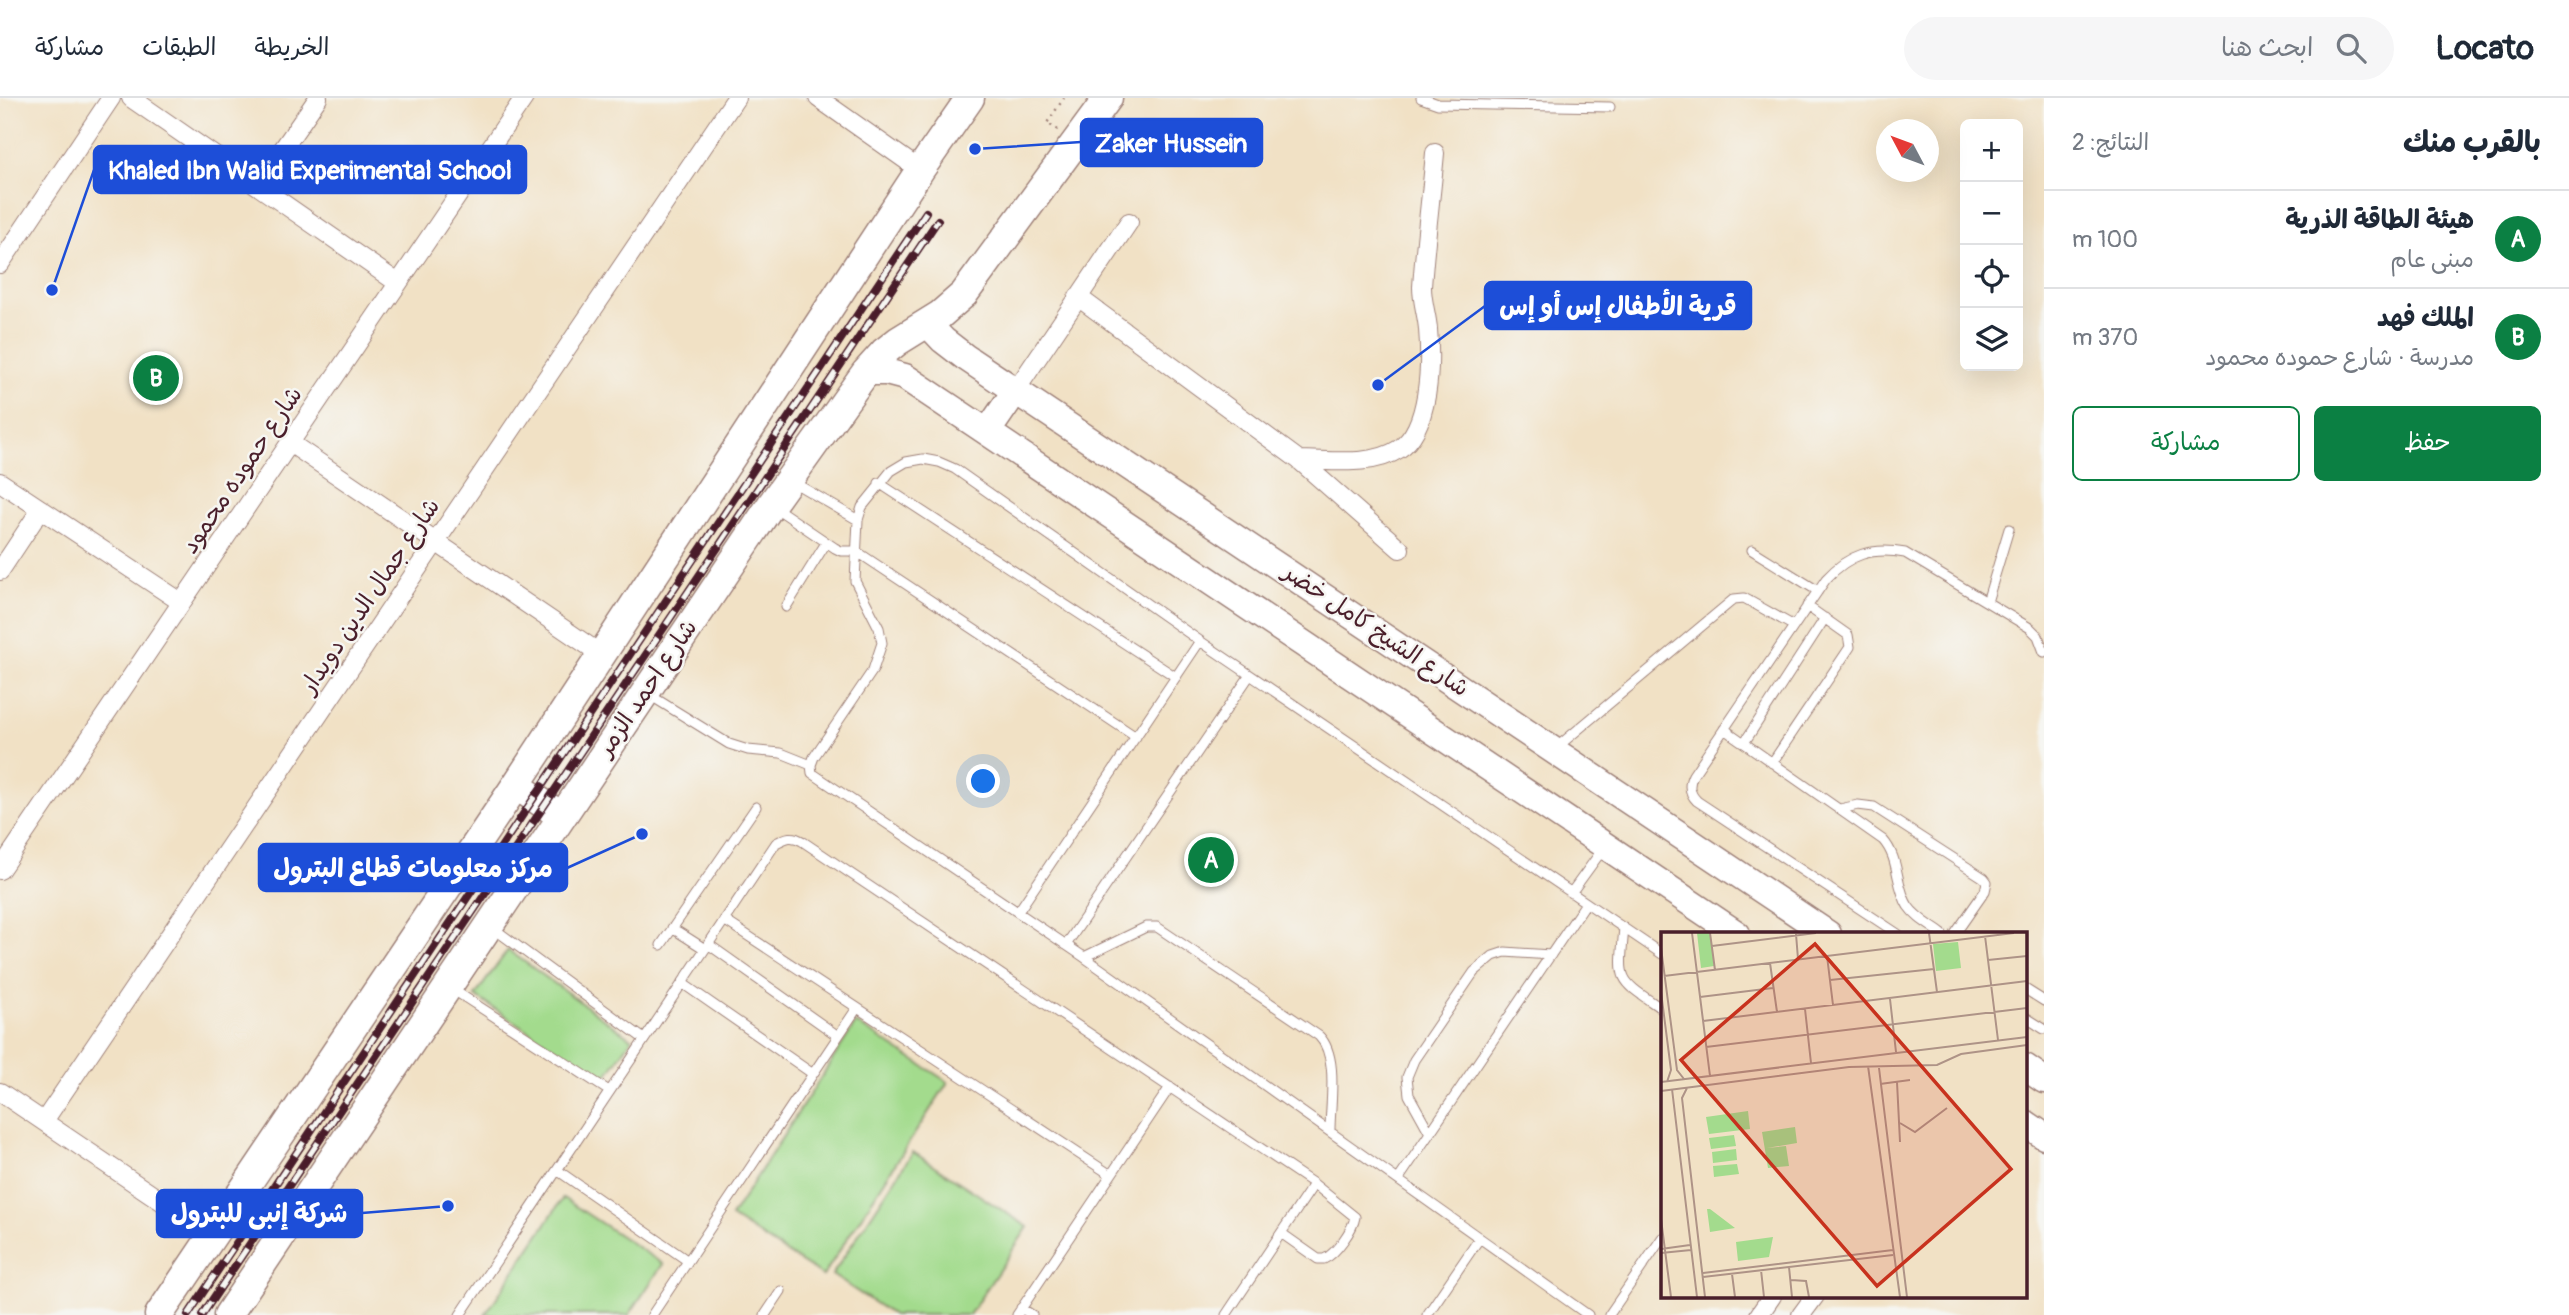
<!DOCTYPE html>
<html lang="ar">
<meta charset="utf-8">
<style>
:root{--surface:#fff;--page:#f6f6f7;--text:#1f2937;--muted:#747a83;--line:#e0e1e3;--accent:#0b8043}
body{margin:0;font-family:Pangolin,"Playpen Sans Arabic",sans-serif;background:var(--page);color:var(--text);direction:rtl}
.controls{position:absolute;right:21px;top:21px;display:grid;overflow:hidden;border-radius:10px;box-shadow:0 7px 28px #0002}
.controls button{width:63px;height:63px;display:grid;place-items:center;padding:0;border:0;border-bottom:2px solid var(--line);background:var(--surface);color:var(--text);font:35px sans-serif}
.compass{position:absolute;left:1876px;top:21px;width:63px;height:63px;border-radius:50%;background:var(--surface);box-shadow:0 7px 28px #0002;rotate:311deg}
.you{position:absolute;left:984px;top:684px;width:24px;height:24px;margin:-18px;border:5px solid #fff;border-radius:50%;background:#1a73e8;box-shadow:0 0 0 10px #1a73e833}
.badge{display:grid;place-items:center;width:46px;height:46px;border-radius:50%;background:var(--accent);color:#fff;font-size:23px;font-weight:700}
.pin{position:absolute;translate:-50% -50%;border:4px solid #fff;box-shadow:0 2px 7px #0006}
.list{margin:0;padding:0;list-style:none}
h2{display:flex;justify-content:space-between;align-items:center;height:91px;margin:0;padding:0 28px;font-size:30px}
h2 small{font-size:23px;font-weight:400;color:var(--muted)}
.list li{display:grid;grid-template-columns:46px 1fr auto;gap:21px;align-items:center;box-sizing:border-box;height:98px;padding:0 28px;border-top:2px solid var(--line)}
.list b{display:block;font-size:26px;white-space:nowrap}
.list p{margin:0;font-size:23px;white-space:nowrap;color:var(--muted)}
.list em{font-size:23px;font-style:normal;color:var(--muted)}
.actions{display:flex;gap:14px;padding:21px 28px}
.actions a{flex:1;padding:16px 0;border:2px solid var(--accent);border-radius:10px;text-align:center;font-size:24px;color:var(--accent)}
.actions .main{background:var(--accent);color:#fff}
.icon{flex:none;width:38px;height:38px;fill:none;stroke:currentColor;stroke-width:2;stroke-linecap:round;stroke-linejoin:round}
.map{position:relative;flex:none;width:2044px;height:1217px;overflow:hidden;direction:ltr}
header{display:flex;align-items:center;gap:42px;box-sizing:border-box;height:98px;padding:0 35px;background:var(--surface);border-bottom:2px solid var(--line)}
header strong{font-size:33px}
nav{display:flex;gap:38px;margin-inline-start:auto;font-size:24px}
.search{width:490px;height:63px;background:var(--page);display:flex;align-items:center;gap:18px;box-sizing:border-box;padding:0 24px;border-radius:38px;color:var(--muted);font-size:26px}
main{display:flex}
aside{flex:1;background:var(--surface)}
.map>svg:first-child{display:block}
</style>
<header>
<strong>Locato</strong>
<div class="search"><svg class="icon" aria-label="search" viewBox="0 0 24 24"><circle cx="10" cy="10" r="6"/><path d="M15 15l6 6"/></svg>ابحث هنا</div>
<nav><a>الخريطة</a><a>الطبقات</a><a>مشاركة</a></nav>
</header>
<main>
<aside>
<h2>بالقرب منك<small>النتائج: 2</small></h2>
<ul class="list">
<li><span class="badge">A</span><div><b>هيئة الطاقة الذرية</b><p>مبنى عام</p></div><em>100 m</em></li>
<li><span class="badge">B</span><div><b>الملك فهد</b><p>مدرسة · شارع حموده محمود</p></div><em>370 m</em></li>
</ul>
<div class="actions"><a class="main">حفظ</a><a>مشاركة</a></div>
</aside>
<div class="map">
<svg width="2044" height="1217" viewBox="0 0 2044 1217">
<rect width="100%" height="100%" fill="#f6f6f2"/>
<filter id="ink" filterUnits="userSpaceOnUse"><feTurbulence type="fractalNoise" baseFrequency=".0143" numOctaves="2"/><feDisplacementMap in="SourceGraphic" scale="14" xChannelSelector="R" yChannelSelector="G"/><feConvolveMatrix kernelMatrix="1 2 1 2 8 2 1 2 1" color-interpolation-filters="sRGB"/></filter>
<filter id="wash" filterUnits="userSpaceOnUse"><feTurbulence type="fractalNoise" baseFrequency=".00686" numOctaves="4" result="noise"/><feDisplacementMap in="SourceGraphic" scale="28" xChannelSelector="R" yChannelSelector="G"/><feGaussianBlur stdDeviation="1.57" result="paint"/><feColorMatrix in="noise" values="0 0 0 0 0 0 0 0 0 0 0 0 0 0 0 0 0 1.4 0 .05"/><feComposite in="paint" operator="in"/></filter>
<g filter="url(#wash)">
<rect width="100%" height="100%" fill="#f1e1c5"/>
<!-- green -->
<path fill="#a3db8d" stroke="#767d5c" stroke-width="2" d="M508,852l124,89 -28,41 -129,-84z
M856,925l92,59 -125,194 -92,-59z
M913,1054l115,75 -59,88h-76l-61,-40z
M563,1100l100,66 -34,51h-144z"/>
</g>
<g filter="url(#ink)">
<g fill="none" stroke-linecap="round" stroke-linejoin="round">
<!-- lane casing -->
<g stroke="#9e8078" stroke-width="11">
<path id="lane" d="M1421,0l17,6 172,3
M793,384l65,38
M879,385l297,194
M773,408l62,42 6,3h15l280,186
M1752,452l66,41
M1987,504l22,-73
M786,509l40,-64
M648,596l81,50 19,6 33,3 30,12
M1724,631l159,111c17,19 12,45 25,66 8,12 22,19 34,28
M1744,645l81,-125
M1556,650l178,-149 10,-1 50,28
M1772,665l78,-116 -2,-12 -41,-29
M1840,711l18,-4 16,2 110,71 3,4 -2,9 -30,43
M1571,795l32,-44
M1018,814l182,-271
M724,822l387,255
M493,830l151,111
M672,830l33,21
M1624,830c-5,55 -7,50 38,81
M1898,836l-201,-133c-8,-8 -9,-16 -4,-26l133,-196c23,-25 46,-32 79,-26l125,75 8,8 6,16
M708,846l130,92
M661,847l95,-138
M1066,847l184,-270
M1084,859l62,-30h11l162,109c20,20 11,67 11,94
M682,885l131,91
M452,891l157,102
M2025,891l19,12
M2025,919l19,12
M1430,1035l-21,-38 -2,-18 7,-17 60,-88 19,-16 12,-4 46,3
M557,1072l131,91
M1398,1082l188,-277
M1021,1210l11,7
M460,1217l316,-472c11,-6 16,-8 26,-2l512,343 41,33c-2,12 -19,37 -31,42h-6l-37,-26
M652,1217l205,-307
M765,1217l16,-24
M1017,1217l153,-228
M1226,1217l88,-131
M1427,1217l52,-76
M1588,1217l-504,-358 -272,-184 -1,-8 3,-8 59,-87 9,-27 -3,-15 -24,-47 3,-61 4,-13 29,-36 15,-9 17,-3 16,3 16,7 245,172 462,313
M1609,1217l53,-77"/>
</g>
<!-- street casing -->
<g stroke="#9e8078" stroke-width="20">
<path id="street" d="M131,0l267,185
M818,0l102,72
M258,87l60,-87
M0,166l111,-166
M1078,199l221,163 101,89
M1016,292l113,-168
M290,345l312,212
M1299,362c31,0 73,7 100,-11 31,-20 32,-85 29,-120 -1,-14 -6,-27 -6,-42 3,-45 9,-89 13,-134
M0,384l181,120
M0,473l41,-62
M0,772l524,-772
M0,994l213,144
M44,1023l692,-1023
M1759,1217l13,-19
M1801,1217l14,-19"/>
</g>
<!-- secondary casing -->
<g stroke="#9e8078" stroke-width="29">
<path id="secondary" d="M927,225l16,17 22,17 863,577
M866,274h20l19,5 832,557
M988,333l28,-41
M2025,969l19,13
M2025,1025l19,13"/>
</g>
<!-- primary casing -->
<g stroke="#9e8078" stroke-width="31">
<path id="primary" d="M516,687l45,31
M159,1217l357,-530 404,-615 50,-72
M228,1217l543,-810 95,-133 18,-20 14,-11 42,-26 24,-21 144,-196"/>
</g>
<!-- path -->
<path stroke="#9e8078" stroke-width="2.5" stroke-dasharray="2 5" stroke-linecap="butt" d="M1058,32l-11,-7 17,-25"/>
<!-- lane -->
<use href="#lane" stroke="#fff" stroke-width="9"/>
<!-- street -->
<use href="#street" stroke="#fff" stroke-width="18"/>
<!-- secondary -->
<use href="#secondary" stroke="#fff" stroke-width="26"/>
<!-- primary -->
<use href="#primary" stroke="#fff" stroke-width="28"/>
<!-- rail casing -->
<g stroke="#4a1f2b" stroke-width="8">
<path id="rail" d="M188,1217l738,-1103
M202,1217l736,-1095"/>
</g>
<!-- rail -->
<use href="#rail" stroke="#f6f6f2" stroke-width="5" stroke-dasharray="16" stroke-linecap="butt"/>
</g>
</g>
<g text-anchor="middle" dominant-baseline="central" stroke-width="5" stroke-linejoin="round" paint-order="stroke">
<!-- street labels -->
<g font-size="24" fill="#4a1f2b" stroke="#f6f6f2">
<text transform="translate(242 372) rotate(-56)">شارع حموده محمود</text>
<text transform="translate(370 498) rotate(-56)">شارع جمال الدين دويدار</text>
<text transform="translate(1376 532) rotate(34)">شارع الشيخ كامل خضر</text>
<text transform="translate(647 590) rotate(-56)">شارع احمد الزمر</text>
</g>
</g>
<!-- overview -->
<g transform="translate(1661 834)">
<rect width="366" height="366" fill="#f1e1c5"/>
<path d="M36,1h13l4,33 -13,2zM297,10l3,26 -25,3 -3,-27zM87,179l2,18 -41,5 -3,-17zM134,195l2,16 -30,5 19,-2 3,20 -21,2 -6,-36zM73,203l2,11 -25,3 -2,-11zM75,217l1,11 -24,3 -1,-11zM76,232l2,10 -25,3 -1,-11zM46,277h3l25,19 -25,4zM112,305l-4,20 -31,4 -2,-19z" fill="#a3db8d"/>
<path fill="none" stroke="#ae9387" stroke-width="2" d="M31,1l18,143M49,1l5,37M268,1l8,59M135,2l2,25M324,4l13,104M51,14l104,-13M0,16l16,122 7,9M166,24l6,49M327,28l39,-4M109,31l7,49M3,44l350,-43M169,48l104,-11M0,60l10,78 -4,12M39,65l73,-9M229,67l6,53M144,77l6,54M42,89l324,-40M45,115l321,-39M207,134l32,231M218,136l28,229M0,150l366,-45M236,150l3,60M219,152l30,-4M26,156l-5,10 23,199M11,157l25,208M0,159l188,-24 88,-2 24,-11 66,-9M239,191l15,9 32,-24M0,287l10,78M0,317l29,-4M0,321l30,-3M128,335l3,30M100,338l3,27M42,341l190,-23M71,342l3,23M42,345l190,-22M130,348l15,1 3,16"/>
<path fill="#c8321e" fill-opacity="0.15" stroke="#c8321e" stroke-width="3.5" d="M154,12l196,225 -134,117 -196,-226z"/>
<rect width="366" height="366" fill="none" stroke="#4a1f2b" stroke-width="3.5"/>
</g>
<!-- callouts -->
<path fill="none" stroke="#1d4ed8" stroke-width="2.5" d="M975 51L1081 44M52 192L94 72M1378 287L1485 208M642 736L567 770M448 1108L362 1115"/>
<g fill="#1d4ed8" stroke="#f6f6f2" stroke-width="2.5">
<circle cx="975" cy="51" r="7"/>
<circle cx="52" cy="192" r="7"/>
<circle cx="1378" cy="287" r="7"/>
<circle cx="642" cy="736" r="7"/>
<circle cx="448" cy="1108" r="7"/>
</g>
<g fill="#1d4ed8" stroke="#1d4ed8" stroke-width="2.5">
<rect x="1081" y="21" width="181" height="47" rx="7"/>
<rect x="94" y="48" width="432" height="47" rx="7"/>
<rect x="1485" y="184" width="266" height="47" rx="7"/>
<rect x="259" y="746" width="308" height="47" rx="7"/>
<rect x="157" y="1092" width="205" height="47" rx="7"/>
</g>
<g font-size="26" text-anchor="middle" font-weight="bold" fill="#fff">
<text x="1171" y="54">Zaker Hussein</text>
<text x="310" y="81">Khaled Ibn Walid Experimental School</text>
<text x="1618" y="217">قرية الأطفال إس أو إس</text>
<text x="413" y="779">مركز معلومات قطاع البترول</text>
<text x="259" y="1124">شركة إنبى للبترول</text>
</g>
</svg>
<div class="controls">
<button>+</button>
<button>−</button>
<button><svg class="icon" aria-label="locate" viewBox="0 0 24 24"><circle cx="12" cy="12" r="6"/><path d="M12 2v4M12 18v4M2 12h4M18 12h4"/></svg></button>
<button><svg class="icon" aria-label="layers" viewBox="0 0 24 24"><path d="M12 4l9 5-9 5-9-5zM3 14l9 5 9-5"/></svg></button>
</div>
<svg class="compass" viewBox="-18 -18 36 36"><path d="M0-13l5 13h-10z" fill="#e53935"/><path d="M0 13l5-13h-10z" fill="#747a83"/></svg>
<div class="you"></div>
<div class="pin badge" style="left:1211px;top:762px">A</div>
<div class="pin badge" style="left:156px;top:280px">B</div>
</div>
</main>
